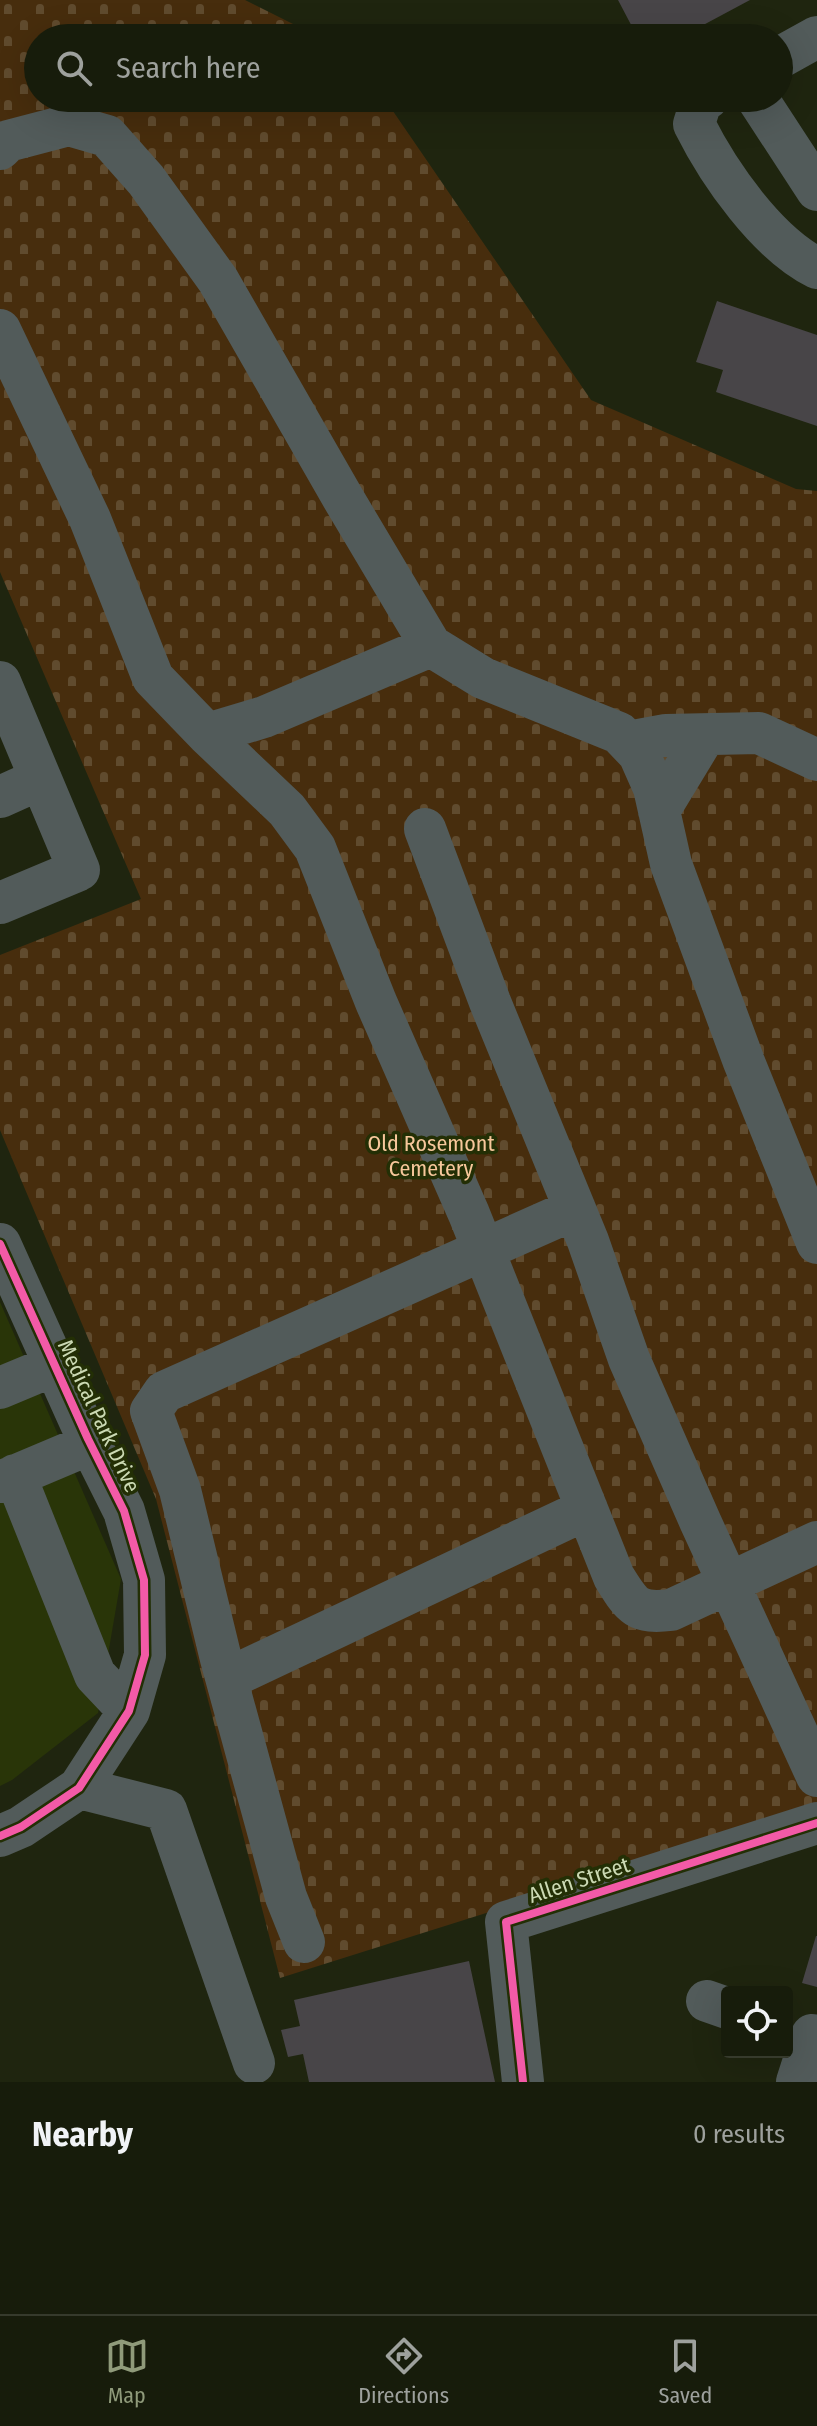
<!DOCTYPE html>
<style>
:root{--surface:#171c0b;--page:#202514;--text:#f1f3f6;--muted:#9ea19d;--line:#363a2c;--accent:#8f9a7a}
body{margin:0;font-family:"Fira Sans Condensed",sans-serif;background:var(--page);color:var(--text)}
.controls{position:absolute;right:24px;bottom:24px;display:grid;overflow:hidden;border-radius:8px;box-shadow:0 8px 32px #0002}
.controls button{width:72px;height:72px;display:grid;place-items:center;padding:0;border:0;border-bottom:2px solid var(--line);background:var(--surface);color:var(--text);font:40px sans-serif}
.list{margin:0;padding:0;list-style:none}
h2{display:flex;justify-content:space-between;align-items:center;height:104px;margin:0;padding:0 32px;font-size:34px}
h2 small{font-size:26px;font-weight:400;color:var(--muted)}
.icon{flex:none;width:44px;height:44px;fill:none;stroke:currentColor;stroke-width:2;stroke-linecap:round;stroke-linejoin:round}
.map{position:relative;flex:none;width:817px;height:2082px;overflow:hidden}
.search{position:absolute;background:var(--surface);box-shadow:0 8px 32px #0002;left:24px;right:24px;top:24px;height:88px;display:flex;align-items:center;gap:20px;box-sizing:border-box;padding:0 28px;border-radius:44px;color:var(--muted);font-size:30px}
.sheet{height:232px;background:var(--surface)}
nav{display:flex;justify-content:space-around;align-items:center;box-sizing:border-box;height:112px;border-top:2px solid var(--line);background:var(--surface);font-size:22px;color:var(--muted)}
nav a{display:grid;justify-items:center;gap:4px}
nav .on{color:var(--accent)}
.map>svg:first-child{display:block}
</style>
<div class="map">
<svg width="817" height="2082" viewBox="0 0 817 2082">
<defs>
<pattern id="cemetery-stones" width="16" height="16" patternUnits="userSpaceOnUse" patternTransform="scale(2)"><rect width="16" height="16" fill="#472d0d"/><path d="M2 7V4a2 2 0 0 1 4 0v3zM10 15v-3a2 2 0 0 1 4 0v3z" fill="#604b2e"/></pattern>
</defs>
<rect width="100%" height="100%" fill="#1f250f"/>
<!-- built -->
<path fill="#293508" d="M0,1302l121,277 -23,134 -86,67 -12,6z"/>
<!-- cemetery -->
<path fill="url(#cemetery-stones)" d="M0,0h245l76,38h-283v60h346l207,302 205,89 21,2v1318l-537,169 -124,-479 -156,-369v-175l141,-56 -141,-327z"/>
<!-- building -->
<path fill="#484548" d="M618,0h132l-71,38h-41z
M717,301l100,34v91l-101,-34 7,-22 -27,-8z
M816,1936h1v51l-15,-4z
M469,1961l26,121h-186l-6,-28 -15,3 -7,-27 19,-4 -6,-26z"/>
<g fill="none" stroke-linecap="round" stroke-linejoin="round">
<!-- minor -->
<path stroke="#525b5a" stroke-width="42" d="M779,58l38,-21
M708,98l-7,4 -7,22c25,50 73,119 123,144
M757,98l60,92
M0,149l8,-8 61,-16 38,11 39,44 72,100 125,218 88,148 52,32 136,55 20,21 15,34 17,76 73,198 73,181
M0,330l90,189 63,159 54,56 57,-17 167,-71
M0,682l79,188 -79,33
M207,734l80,76 28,38 61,154 93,212 145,363c18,29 22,37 57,33l146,-68
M628,742l38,-7 93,-2 58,27
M0,797l40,-18
M659,811l46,-76
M425,829l65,173 98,239 41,118 71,162 117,255
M0,1244l88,195 36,72 20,69 1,75 -16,56 -50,77 -58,39 -21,9
M0,1388l55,-23
M15,1475l80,200 34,36
M0,1482l90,-38
M227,1679l360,-170
M79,1788l87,22 88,253
M304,1942l-18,-45 -65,-238 -41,-169 -29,-79 13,-19 411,-183
M707,2001l20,7
M523,2082l-17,-160 311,-99
M797,2082l15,-47"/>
<!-- cycleway casing -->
<g stroke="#232f05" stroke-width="13">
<path id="cycleway" d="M0,1244l88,195 36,72 20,69 1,75 -16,56 -50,77 -58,39 -21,9
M523,2082l-17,-160 311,-99"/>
</g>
<!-- cycleway -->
<use href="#cycleway" stroke="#f35aa7" stroke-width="8"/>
</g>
<g text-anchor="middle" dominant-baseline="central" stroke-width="7" stroke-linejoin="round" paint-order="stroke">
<!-- park labels -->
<g font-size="22" fill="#f7c79b" stroke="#232f05">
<text x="431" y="1143">Old Rosemont<tspan x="431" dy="25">Cemetery</tspan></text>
</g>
<!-- street labels -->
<g font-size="22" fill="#cbd9b3" stroke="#232f05">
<text transform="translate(99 1416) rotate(65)">Medical Park Drive</text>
<text transform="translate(579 1880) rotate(-18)">Allen Street</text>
</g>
</g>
</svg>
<div class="controls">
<button><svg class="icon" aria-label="locate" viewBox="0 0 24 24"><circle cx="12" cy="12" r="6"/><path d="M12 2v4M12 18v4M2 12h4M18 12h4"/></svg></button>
</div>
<div class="search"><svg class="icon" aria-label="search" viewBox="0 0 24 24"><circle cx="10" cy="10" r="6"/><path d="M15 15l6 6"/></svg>Search here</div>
</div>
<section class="sheet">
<h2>Nearby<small>0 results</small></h2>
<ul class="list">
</ul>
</section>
<nav>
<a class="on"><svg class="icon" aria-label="map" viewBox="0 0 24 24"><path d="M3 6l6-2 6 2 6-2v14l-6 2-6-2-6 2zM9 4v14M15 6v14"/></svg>Map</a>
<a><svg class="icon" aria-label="directions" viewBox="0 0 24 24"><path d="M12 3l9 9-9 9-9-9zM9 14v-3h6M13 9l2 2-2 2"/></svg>Directions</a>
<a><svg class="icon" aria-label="saved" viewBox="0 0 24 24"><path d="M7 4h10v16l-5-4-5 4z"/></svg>Saved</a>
</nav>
